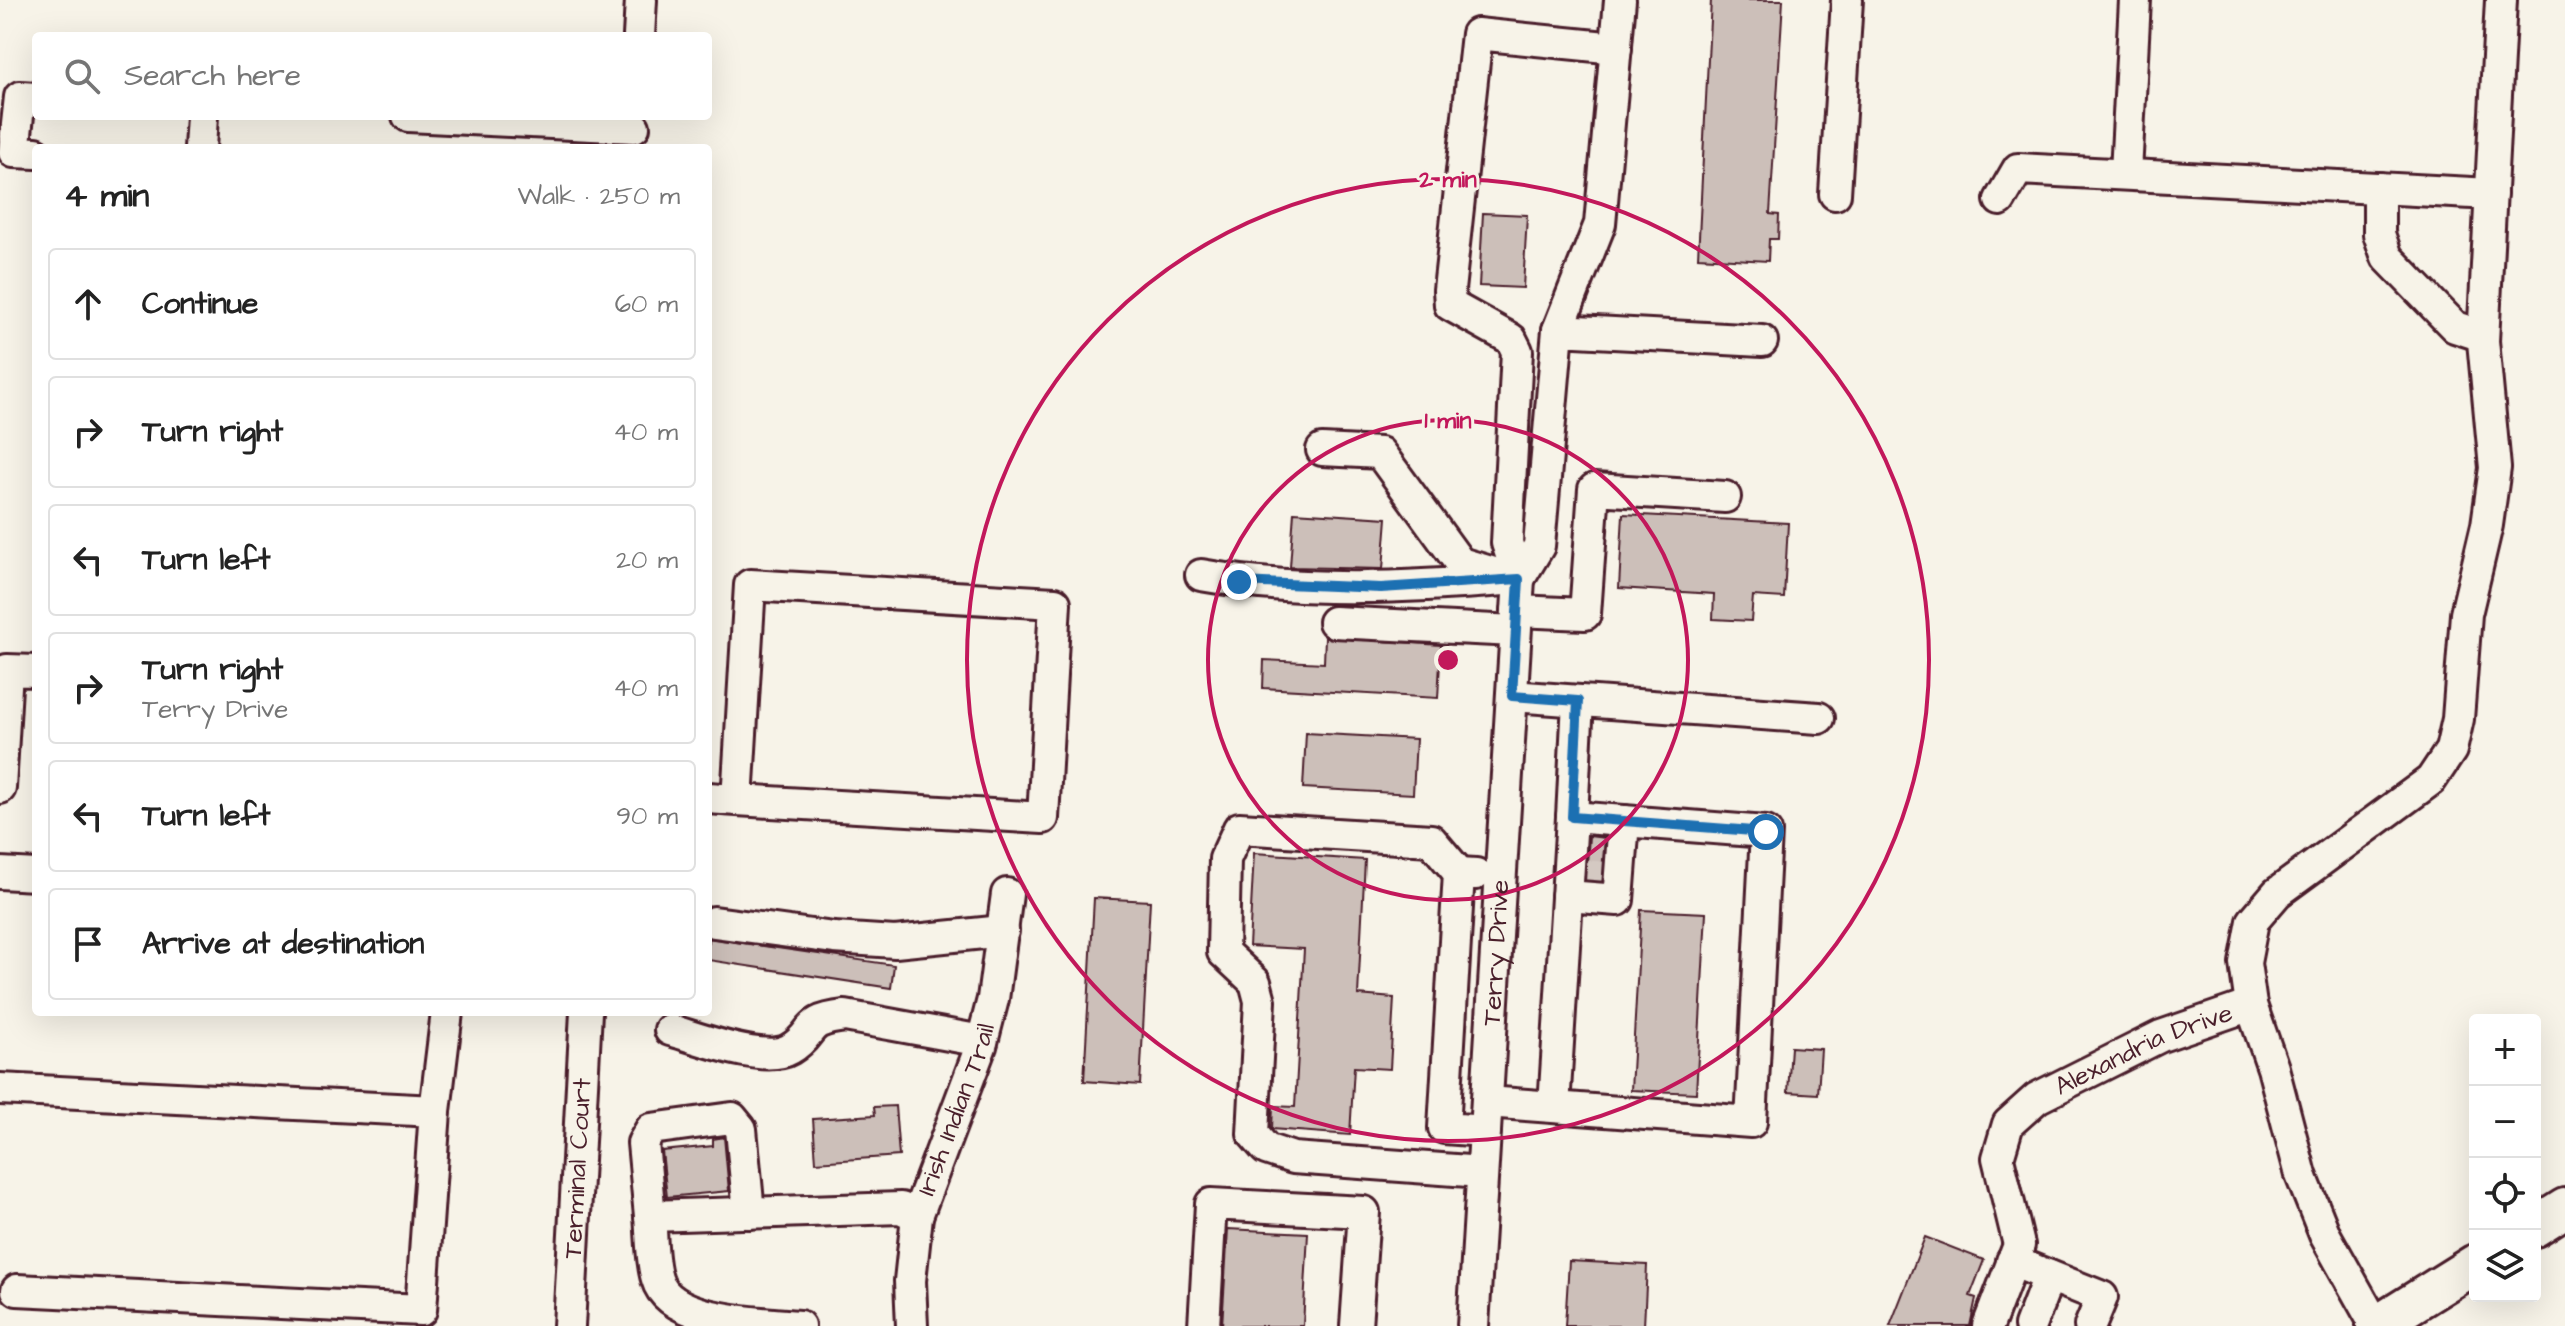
<!DOCTYPE html>
<meta charset="utf-8">
<style>
:root{--surface:#fff;--page:#f6f6f6;--text:#222;--muted:#767676;--line:#e0e0e0}
body{margin:0;font-family:"Architects Daughter",sans-serif;background:var(--page);color:var(--text)}
.controls{position:absolute;right:24px;bottom:24px;display:grid;overflow:hidden;border-radius:8px;box-shadow:0 8px 32px #0002}
.controls button{width:72px;height:72px;display:grid;place-items:center;padding:0;border:0;border-bottom:2px solid var(--line);background:var(--surface);color:var(--text);font:40px sans-serif}
.stop{position:absolute;width:24px;height:24px;margin:-18px;border:6px solid #1f6fb2;border-radius:50%;background:#fff}
.stop.end{background:#1f6fb2;border-color:#fff;box-shadow:0 2px 8px #0008}
.list{margin:0;padding:0;list-style:none}
h2{display:flex;justify-content:space-between;align-items:center;height:104px;margin:0;padding:0 32px;font-size:34px}
h2 small{font-size:26px;font-weight:400;color:var(--muted)}
.list li{display:grid;grid-template-columns:52px 1fr auto;gap:24px;align-items:center;box-sizing:border-box;height:112px;margin:0 16px 16px;padding:0 16px;border:2px solid var(--line);border-radius:8px}
.list b{display:block;font-size:30px;white-space:nowrap}
.list p{margin:0;font-size:26px;white-space:nowrap;color:var(--muted)}
.list em{font-size:26px;font-style:normal;color:var(--muted)}
.icon{flex:none;width:44px;height:44px;fill:none;stroke:currentColor;stroke-width:2;stroke-linecap:round;stroke-linejoin:round}
.map{position:relative;flex:none;width:2565px;height:1326px;overflow:hidden}
.search{position:absolute;background:var(--surface);box-shadow:0 8px 32px #0002;left:32px;top:32px;width:680px;height:88px;display:flex;align-items:center;gap:20px;box-sizing:border-box;padding:0 28px;border-radius:8px;color:var(--muted);font-size:30px}
.panel{position:absolute;background:var(--surface);box-shadow:0 8px 32px #0002;left:32px;top:144px;width:680px;height:872px;border-radius:8px}
.map>svg:first-child{display:block}
</style>
<div class="map">
<svg width="2565" height="1326" viewBox="0 0 2565 1326">
<rect width="100%" height="100%" fill="#f7f3e8"/>
<filter id="ink" filterUnits="userSpaceOnUse"><feTurbulence type="fractalNoise" baseFrequency=".0125" numOctaves="2"/><feDisplacementMap in="SourceGraphic" scale="16" xChannelSelector="R" yChannelSelector="G"/><feConvolveMatrix kernelMatrix="1 2 1 2 8 2 1 2 1" color-interpolation-filters="sRGB"/></filter>
<g filter="url(#ink)">
<!-- building -->
<path fill="#ccbfb9" stroke="#4a1f2b" stroke-width="2" d="M1711,0h72l-13,214 9,1 -1,24h-9l-1,22 -70,-4z
M1483,213l44,2 -4,73 -44,-2z
M1294,512l93,6 -4,51 -93,-2z
M1623,514l165,9 -4,75 -31,-2 -2,25 -38,-2 1,-25 -95,-6z
M1325,637l116,8 -3,53 -175,-10 1,-28 60,3z
M1306,733l110,6 -3,55 -110,-6z
M1589,836l16,2 -4,43 -15,-2z
M1254,853l111,7 -7,135 36,3 -4,71 -36,-2 -4,68 -78,-6 1,-23 22,1 9,-158 -55,-3z
M1094,898l56,3 -10,184 -56,-4z
M1641,910l65,3 -10,180 -65,-3z
M708,938l186,27 -3,23 -183,-28z
M1791,1047l30,2 -3,45 -30,-2z
M895,1106l4,50 -83,6 -3,-43 62,-4 -1,-8z
M724,1137l5,54 -62,6 -5,-46 51,-5v-7z
M1228,1229l80,4 -5,93h-81z
M1925,1237l59,23 -14,36 6,2 -6,28h-80z
M1569,1261l78,4 -3,61h-79z"/>
<g fill="none" stroke-linecap="round" stroke-linejoin="round">
<!-- minor-tunnel -->
<path stroke="#d4c9c2" stroke-width="30" stroke-dasharray="30 15" stroke-linecap="butt" d="M1581,875l26,2"/>
<!-- minor casing -->
<g stroke="#4a1f2b" stroke-width="36">
<g id="minor">
<path d="M639,36l2,-36"/>
<path d="M36,98l-16,-1 -6,55 22,1"/>
<path d="M408,116l226,11"/>
<path d="M200,148l2,-32"/>
<path d="M2126,173l9,-173"/>
<path d="M2379,188v46l8,23 68,70 28,9"/>
<path d="M1835,194l12,-194"/>
<path d="M2000,200l18,-31 473,25"/>
<path d="M1558,330l42,-106 20,-224"/>
<path d="M1322,450l58,3 80,110 37,11"/>
<path d="M1201,575c106,19 211,12 318,4"/>
<path d="M1519,579l20,-33 19,-216 204,11"/>
<path d="M1517,611l68,3 9,-125 131,8"/>
<path d="M1334,622l181,9"/>
<path d="M1512,696l307,22"/>
<path d="M0,788l7,-118 29,1"/>
<path d="M708,798l29,2 306,18 12,-215 -305,-18 -13,215"/>
<path d="M1572,817l6,-116"/>
<path d="M0,873l36,2"/>
<path d="M1459,873l-28,-33 -192,-12 -14,31 -2,93 32,30 5,19 -7,133 13,15 27,9 189,14"/>
<path d="M1476,874l-17,-1 -15,255 41,3"/>
<path d="M1567,896l51,4 6,-79"/>
<path d="M714,922l120,16 61,4 108,-11"/>
<path d="M2251,1005l-6,-42 8,-42 24,-28 154,-113 20,-30 7,-31 8,-105 21,-89 8,-57 -12,-127 18,-341"/>
<path d="M670,1030c28,8 95,34 120,19 27,-16 11,-28 55,-33l137,25"/>
<path d="M0,1089l435,22 12,-99"/>
<path d="M1487,1102l264,20 15,-290 -194,-15 -18,290"/>
<path d="M650,1216l-7,-73 8,-14 81,-11 9,11 8,84"/>
<path d="M2012,1261l90,36 -12,29"/>
<path d="M17,1290l404,20 14,-199"/>
<path id="s1" d="M569,1326l17,-314"/>
<path d="M799,1326c-37,-4 -130,-3 -142,-47 -6,-19 -5,-43 -7,-63l251,-8 16,8"/>
<path id="s2" d="M912,1326l-2,-45 7,-65 64,-170 12,-47 14,-105"/>
<path d="M1204,1326l7,-122 153,8 -8,114"/>
<path id="s3" d="M1473,1326l46,-747 -12,-36 10,-192 -6,-12 -61,-34 -1,-15 28,-256 139,14"/>
<path id="s4" d="M1988,1326l31,-81 -21,-87 10,-34 29,-26 124,-62 90,-31 22,63 28,107 24,60 51,91"/>
<path d="M2030,1326l19,-50"/>
</g>
</g>
<!-- major casing -->
<g stroke="#4a1f2b" stroke-width="44">
<path id="major" d="M2535,1227l30,-19
M2376,1326l99,-62"/>
</g>
<!-- minor -->
<use href="#minor" stroke="#f7f3e8" stroke-width="30"/>
<!-- major -->
<use href="#major" stroke="#f7f3e8" stroke-width="38"/>
</g>
</g>
<g fill="none" stroke-linecap="round" stroke-linejoin="round" filter="url(#ink)">
<!-- route -->
<path stroke="#1f6fb2" stroke-width="10" d="M1239,582l142,6 138,-9 -7,117 66,5 -6,116 194,15"/>
</g>
<!-- distance rings -->
<g fill="none" stroke="#c2185b" stroke-width="4">
<circle cx="1448" cy="660" r="240"/>
<circle cx="1448" cy="660" r="481"/>
</g>
<g text-anchor="middle" dominant-baseline="central" stroke-width="6" stroke-linejoin="round" paint-order="stroke">
<!-- street labels -->
<g font-size="26" fill="#4a1f2b" stroke="#f7f3e8">
<text stroke="none"><textPath href="#s3" startOffset="374">Terry Drive</textPath></text>
<text stroke="none"><textPath href="#s4" startOffset="368">Alexandria Drive</textPath></text>
<text stroke="none"><textPath href="#s2" startOffset="224">Irish Indian Trail</textPath></text>
<text stroke="none"><textPath href="#s1" startOffset="158">Terminal Court</textPath></text>
</g>
</g>
<circle cx="1448" cy="660" r="12" fill="#c2185b" stroke="#f7f3e8" stroke-width="4"/>
<g font-size="24" text-anchor="middle" font-weight="bold" fill="#c2185b" stroke="#f7f3e8" stroke-width="6" stroke-linejoin="round" paint-order="stroke">
<text x="1448" y="187">2 min</text>
<text x="1448" y="428">1 min</text>
</g>
</svg>
<div class="controls">
<button>+</button>
<button>−</button>
<button><svg class="icon" aria-label="locate" viewBox="0 0 24 24"><circle cx="12" cy="12" r="6"/><path d="M12 2v4M12 18v4M2 12h4M18 12h4"/></svg></button>
<button><svg class="icon" aria-label="layers" viewBox="0 0 24 24"><path d="M12 4l9 5-9 5-9-5zM3 14l9 5 9-5"/></svg></button>
</div>
<div class="stop" style="left:1766px;top:832px"></div>
<div class="stop end" style="left:1239px;top:582px"></div>
<div class="search"><svg class="icon" aria-label="search" viewBox="0 0 24 24"><circle cx="10" cy="10" r="6"/><path d="M15 15l6 6"/></svg>Search here</div>
<section class="panel">
<h2>4 min<small>Walk · 250 m</small></h2>
<ul class="list">
<li><svg class="icon" aria-label="ahead" viewBox="0 0 24 24"><path d="M12 20V5M6 11l6-6 6 6"/></svg><div><b>Continue</b></div><em>60 m</em></li>
<li><svg class="icon" aria-label="right" viewBox="0 0 24 24"><path d="M7 20v-9h11M14 6l5 5-5 5"/></svg><div><b>Turn right</b></div><em>40 m</em></li>
<li><svg class="icon" aria-label="left" viewBox="0 0 24 24"><path d="M17 20v-9H6M10 6l-5 5 5 5"/></svg><div><b>Turn left</b></div><em>20 m</em></li>
<li><svg class="icon" aria-label="right" viewBox="0 0 24 24"><path d="M7 20v-9h11M14 6l5 5-5 5"/></svg><div><b>Turn right</b><p>Terry Drive</p></div><em>40 m</em></li>
<li><svg class="icon" aria-label="left" viewBox="0 0 24 24"><path d="M17 20v-9H6M10 6l-5 5 5 5"/></svg><div><b>Turn left</b></div><em>90 m</em></li>
<li><svg class="icon" aria-label="arrive" viewBox="0 0 24 24"><path d="M6 21V4h12l-3 4 3 4H6"/></svg><div><b>Arrive at destination</b></div></li>
</ul>
</section>
</div>
